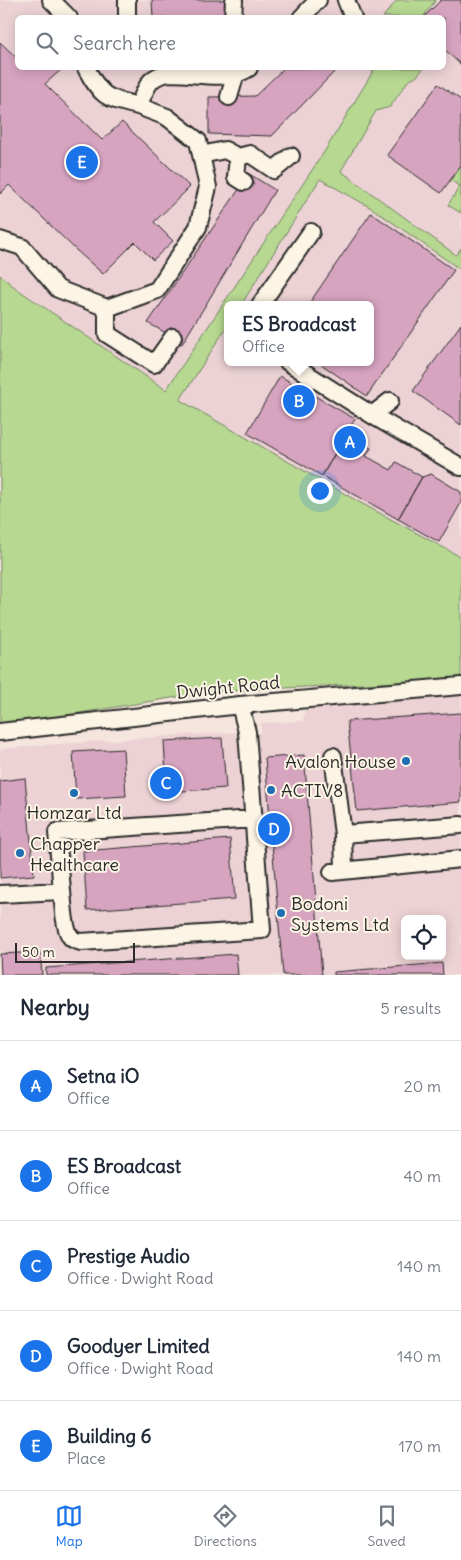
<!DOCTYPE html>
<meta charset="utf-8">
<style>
:root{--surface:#fff;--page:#f6f6f7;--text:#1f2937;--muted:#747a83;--line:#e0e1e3;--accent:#1a73e8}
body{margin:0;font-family:Delius,sans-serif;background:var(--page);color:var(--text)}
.controls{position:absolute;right:15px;bottom:15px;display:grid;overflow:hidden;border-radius:8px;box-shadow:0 2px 12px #0003}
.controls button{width:45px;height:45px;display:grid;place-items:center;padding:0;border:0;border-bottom:1px solid var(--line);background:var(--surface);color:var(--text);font:25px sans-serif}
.scale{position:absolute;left:15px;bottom:12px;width:120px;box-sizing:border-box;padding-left:5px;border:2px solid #2b2b2b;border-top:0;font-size:14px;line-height:18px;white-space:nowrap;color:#2b2b2b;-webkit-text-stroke:4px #fcf5e5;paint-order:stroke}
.you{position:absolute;left:319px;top:490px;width:18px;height:18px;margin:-12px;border:4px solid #fff;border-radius:50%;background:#1a73e8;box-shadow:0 0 0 8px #1a73e833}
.badge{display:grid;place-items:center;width:32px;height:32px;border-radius:50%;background:var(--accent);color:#fff;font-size:16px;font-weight:700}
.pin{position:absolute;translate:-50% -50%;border:2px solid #fff;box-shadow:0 1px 5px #0006}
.popup{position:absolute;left:224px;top:301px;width:150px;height:65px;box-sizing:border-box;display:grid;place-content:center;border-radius:8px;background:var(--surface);filter:drop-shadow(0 1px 4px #0005);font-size:16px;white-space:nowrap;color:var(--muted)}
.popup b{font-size:19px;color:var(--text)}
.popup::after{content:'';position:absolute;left:50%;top:100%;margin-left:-10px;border:10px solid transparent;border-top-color:var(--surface)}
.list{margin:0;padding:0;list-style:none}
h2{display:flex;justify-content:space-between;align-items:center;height:65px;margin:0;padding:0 20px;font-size:21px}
h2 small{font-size:16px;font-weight:400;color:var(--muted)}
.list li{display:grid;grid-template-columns:32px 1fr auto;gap:15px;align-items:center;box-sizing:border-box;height:90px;padding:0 20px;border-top:1px solid var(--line)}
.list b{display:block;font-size:19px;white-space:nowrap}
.list p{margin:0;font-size:16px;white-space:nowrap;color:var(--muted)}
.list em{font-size:16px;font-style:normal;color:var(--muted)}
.icon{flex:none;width:28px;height:28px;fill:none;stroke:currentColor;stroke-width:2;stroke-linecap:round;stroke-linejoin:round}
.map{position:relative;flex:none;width:461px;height:975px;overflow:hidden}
.search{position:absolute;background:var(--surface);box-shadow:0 2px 12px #0003;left:15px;right:15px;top:15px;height:55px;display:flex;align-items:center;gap:12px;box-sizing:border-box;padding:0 18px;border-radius:8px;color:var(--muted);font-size:19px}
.sheet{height:515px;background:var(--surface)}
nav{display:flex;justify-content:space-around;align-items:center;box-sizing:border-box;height:70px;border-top:1px solid var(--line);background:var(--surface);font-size:14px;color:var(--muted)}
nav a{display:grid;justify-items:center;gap:2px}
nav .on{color:var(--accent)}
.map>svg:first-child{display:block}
</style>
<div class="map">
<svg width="461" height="975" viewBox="0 0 461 975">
<rect width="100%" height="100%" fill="#f5e5de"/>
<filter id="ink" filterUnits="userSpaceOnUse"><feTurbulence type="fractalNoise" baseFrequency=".02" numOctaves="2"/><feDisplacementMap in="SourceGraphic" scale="10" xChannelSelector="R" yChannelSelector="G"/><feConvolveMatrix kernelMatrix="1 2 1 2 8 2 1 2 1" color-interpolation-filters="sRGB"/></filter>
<g filter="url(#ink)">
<!-- built -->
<path fill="#ecd2d5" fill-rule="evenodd" d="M0,0h461v557l-102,-55 -179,-102 -163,-111 -17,-14zM18,18h426v50h-426zM228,305h142v57h-142z
M461,679v296h-461v-224l3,-2 29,-3 150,-11 65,-3 14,1v-10l42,-2 6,-34zM405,919h37v37h-37z"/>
<!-- green -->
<path fill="#b6d891" stroke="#70825e" d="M397,0h39l-13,17h-40z
M375,68h47l1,1 -7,8 -8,4 -18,26 -14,4 -35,60 115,84 5,-7v22l-88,-61 -53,-30 -79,126h-13v20l-48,75 179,102 102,55v122l-253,13 -208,34v-451l17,14 149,101 160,-241z
M461,165v48l-13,-8 12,-19 -10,-6z"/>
<!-- building -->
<path fill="#d7a4c0" stroke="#2b2b2b" d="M152,0h75v18h-74z
M441,0h20v65l-17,-16v-31h-21z
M0,42l18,17v9h45l-18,16 57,56 20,-18 68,65 -36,35 19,19 -20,19 -18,-18 -32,32 -27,-24 -67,-65 -9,9z
M284,68h54l-66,68 -63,-2v-37l46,-1z
M438,84l23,16v65l-20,28 -54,-38z
M243,170l32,20 -93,154 -9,-7 -25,-14 96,-141z
M371,213l83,57 -87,126 -49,-34h52v-57h-62z
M461,324v101l-48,-34z
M280,376l75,43 -33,57 -75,-43z
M346,434l25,14 -5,8 25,14 5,-8 26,15 -24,42 -76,-43z
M431,474l30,18v11l-22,39 -41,-23 24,-42z
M461,713v89l-104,9 -10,-90z
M222,738l4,50 -59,4 -3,-51z
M123,749l3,47 -50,3 -3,-47z
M304,755l18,220h-39l-18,-217z
M25,778l9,97 -34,3v-97z
M230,839l5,60 -148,11 -4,-59z
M40,952l2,23h-41l-1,-21z
M236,954l2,21h-192v-7z
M442,963l1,12h-109v-3z"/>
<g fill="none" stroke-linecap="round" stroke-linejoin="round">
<!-- minor casing -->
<g stroke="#2b2b2b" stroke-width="20">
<path id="minor" d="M51,0l18,18
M346,0l7,18
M127,18v-18
M233,18l1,-18
M301,18l17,-18
M86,68c16,30 20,30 52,38 4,-7 7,-18 13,-25 19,-20 68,7 98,-13
M229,97l7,-24
M201,155l24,-5 13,7 -2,20 8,5
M238,157l12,-3 24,16 17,-14
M0,240l22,7 36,42 49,19 50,-18 41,-63 10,-40 -10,-46 -31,-24 -29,-11
M260,305l51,-73
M107,308v26l47,30 19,-27
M288,362l84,53 18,-14
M372,415l89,52
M0,732l240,-27 221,-19
M333,756l10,78 1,36
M343,834l118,-9
M332,872l129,-13
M62,891c1,10 2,37 8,45 2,4 7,5 11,6l181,-12 -15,-198 -7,-27
M0,894l62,-3 -5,-59 197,-13"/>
</g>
<!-- minor -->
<use href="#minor" stroke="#fcf5e5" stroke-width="16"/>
</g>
</g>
<!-- markers -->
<g fill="#1f6fb2" stroke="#fcf5e5" stroke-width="2">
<circle cx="406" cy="761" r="5"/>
<circle cx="271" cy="790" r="5"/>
<circle cx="74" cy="793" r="5"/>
<circle cx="20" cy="853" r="5"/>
<circle cx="281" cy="913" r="5"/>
</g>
<g text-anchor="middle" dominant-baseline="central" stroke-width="4" stroke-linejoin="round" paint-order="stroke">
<!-- street labels -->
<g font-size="18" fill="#2b2b2b" stroke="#fcf5e5">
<text transform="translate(228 687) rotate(-6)">Dwight Road</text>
</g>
<!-- poi labels -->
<g font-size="18" fill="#2b2b2b" stroke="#fcf5e5" text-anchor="start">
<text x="396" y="761" text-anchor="end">Avalon House</text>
<text x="281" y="790">ACTIV8</text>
<text x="74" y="812" text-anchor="middle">Homzar Ltd</text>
<text x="30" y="843">Chapper<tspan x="30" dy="21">Healthcare</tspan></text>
<text x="291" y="903">Bodoni<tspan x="291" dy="21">Systems Ltd</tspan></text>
</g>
</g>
</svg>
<div class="controls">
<button><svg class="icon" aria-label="locate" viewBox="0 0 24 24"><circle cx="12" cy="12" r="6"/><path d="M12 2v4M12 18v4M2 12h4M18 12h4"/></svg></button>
</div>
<div class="scale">50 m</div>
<div class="you"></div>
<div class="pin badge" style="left:350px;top:442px">A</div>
<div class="pin badge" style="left:299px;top:401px">B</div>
<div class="popup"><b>ES Broadcast</b>Office</div>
<div class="pin badge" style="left:166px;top:783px">C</div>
<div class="pin badge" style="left:274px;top:829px">D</div>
<div class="pin badge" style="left:82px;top:162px">E</div>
<div class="search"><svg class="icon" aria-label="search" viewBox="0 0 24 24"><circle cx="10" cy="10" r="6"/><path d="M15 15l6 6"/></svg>Search here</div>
</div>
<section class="sheet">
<h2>Nearby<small>5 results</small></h2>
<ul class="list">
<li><span class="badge">A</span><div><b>Setna iO</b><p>Office</p></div><em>20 m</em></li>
<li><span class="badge">B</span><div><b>ES Broadcast</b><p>Office</p></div><em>40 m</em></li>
<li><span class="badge">C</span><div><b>Prestige Audio</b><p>Office · Dwight Road</p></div><em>140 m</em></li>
<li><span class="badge">D</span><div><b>Goodyer Limited</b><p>Office · Dwight Road</p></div><em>140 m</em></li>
<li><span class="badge">E</span><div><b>Building 6</b><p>Place</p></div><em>170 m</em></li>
</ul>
</section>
<nav>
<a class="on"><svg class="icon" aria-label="map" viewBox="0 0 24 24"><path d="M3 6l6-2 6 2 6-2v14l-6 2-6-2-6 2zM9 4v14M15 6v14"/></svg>Map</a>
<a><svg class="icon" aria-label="directions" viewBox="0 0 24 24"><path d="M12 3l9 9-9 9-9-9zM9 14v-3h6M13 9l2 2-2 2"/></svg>Directions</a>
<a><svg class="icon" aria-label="saved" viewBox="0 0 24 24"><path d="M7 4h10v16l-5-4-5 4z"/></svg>Saved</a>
</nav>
